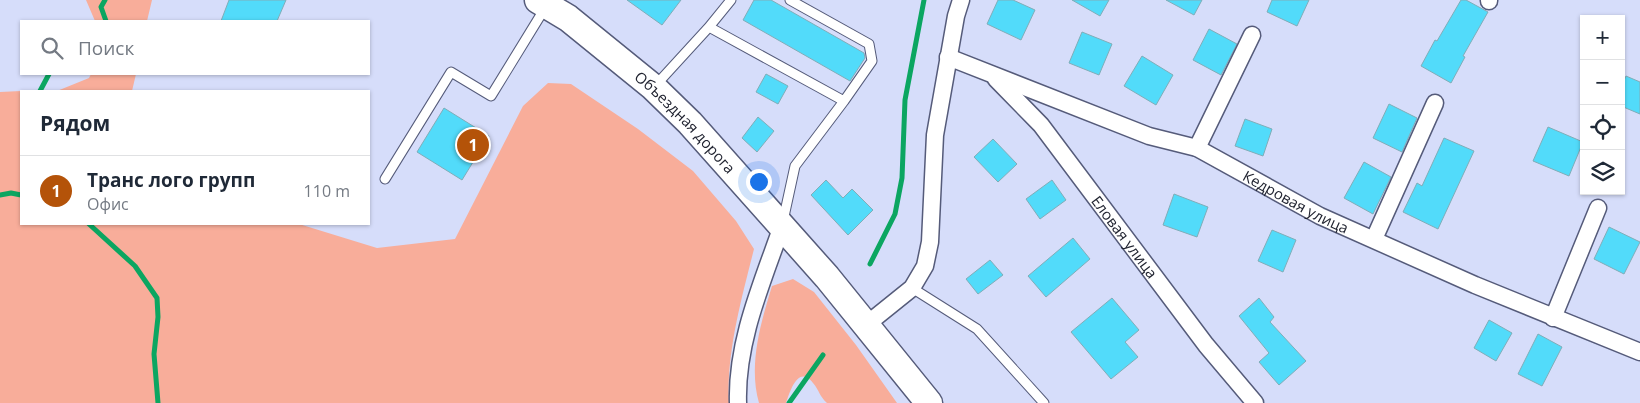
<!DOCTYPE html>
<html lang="ru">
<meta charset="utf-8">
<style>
:root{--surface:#fff;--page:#f6f6f7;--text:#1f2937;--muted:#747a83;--line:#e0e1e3;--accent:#b45309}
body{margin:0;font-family:"Open Sans",sans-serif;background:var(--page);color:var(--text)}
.controls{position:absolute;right:15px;top:15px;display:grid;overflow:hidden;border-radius:0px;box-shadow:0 1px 4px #0004}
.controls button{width:45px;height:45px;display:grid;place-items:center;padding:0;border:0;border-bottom:1px solid var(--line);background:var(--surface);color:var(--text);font:25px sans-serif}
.you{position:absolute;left:758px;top:181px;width:18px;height:18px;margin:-12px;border:4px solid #fff;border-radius:50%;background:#1a73e8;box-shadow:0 0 0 8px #1a73e833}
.badge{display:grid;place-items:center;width:32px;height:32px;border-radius:50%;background:var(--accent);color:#fff;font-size:16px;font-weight:700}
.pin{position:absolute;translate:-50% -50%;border:2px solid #fff;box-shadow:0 1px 5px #0006}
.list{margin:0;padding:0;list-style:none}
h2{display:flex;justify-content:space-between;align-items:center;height:65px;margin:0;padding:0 20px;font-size:21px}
h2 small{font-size:16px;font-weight:400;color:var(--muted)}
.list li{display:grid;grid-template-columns:32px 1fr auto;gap:15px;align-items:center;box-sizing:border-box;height:70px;padding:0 20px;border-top:1px solid var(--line)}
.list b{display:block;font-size:19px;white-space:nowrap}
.list p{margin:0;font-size:16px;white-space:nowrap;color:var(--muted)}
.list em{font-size:16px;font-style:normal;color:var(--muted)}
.icon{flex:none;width:28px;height:28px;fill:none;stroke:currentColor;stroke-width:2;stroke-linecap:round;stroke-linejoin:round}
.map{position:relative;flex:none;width:1640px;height:403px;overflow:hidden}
.search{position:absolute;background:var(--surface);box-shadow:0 1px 4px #0004;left:20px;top:20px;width:350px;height:55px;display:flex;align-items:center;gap:12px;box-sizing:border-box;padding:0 18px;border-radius:0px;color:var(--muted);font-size:19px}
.panel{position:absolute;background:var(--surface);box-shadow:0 1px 4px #0004;left:20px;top:90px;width:350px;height:135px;border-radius:0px}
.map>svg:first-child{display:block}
</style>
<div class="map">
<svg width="1640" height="403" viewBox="0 0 1640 403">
<rect width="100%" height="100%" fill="#d6ddfa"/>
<!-- green -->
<path fill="#f8ad9a" d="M86,0h66l-5,21h-52z
M91,74h45l-4,17h-101h26l32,-13z
M548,83l23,1 67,45 55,42 43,50 18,28c-12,48 -28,104 -25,154h-729v-311l21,-1v133h278l78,24 78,-9 68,-133z
M793,279l21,13 42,53 41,58h-70c-7,-6 -8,-13 -14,-20 -15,-19 -23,9 -27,20h-27c-11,-38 2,-81 13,-117z"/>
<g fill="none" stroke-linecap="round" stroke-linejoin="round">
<!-- stream -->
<path stroke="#0ba661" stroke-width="5" d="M105,0l-4,7 5,14
M40,91l9,-17
M0,195l11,-2 10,2
M89,224l46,42 22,32 1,19 -4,37 4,49
M870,264l25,-50 7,-36 3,-78 19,-100
M789,403l34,-48"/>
</g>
<!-- building -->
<path fill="#52dbfa" stroke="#80adb8" d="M229,0h57l-9,21h-56z
M627,0h54l-19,25z
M754,0h17l93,53 1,5 -15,23 -107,-61z
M998,0h15l22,10 -14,30 -34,-16z
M1072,0h37l-9,16z
M1166,0h36l-8,15z
M1272,0h37l-12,26 -30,-14z
M1461,0h5l22,12 -25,44 2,1 -14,26 -30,-17 14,-26 2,1z
M1209,29l28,15 -16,31 -28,-15z
M1082,32l30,12 -13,31 -30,-12z
M1142,56l31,19 -17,30 -32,-19z
M766,74l22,12 -10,18 -22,-12z
M1626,76l14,6v32l-19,-8v-19z
M1389,104l28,14 -15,34 -29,-14z
M444,108l45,28 -27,44 -45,-28z
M758,117l16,14 -17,21 -15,-14z
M1245,119l27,10 -9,27 -28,-10z
M1548,127l35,15 -14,34 -36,-15z
M1444,138l30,13 -36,78 -35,-17 14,-29 5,3z
M993,139l24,25 -19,18 -24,-25z
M1364,162l27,15 -18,37 -29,-16z
M826,180l17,18 9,-9 21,21 -25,25 -37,-40z
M1052,180l14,20 -26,19 -14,-20z
M1174,194l34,13 -11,30 -34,-12z
M1609,227l31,15 -16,32 -30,-15z
M1272,230l24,10 -13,32 -25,-11z
M1073,238l17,21 -44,38 -18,-21z
M990,260l13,15 -25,19 -12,-15z
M1112,298l27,32 -14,12 13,15 -27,22 -40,-47z
M1259,298l15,19 -4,5 36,39 -27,24 -20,-23 10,-9 -30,-37z
M1489,320l23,13 -16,28 -22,-13z
M1538,334l24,13 -20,39 -24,-12z"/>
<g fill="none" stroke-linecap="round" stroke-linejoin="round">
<!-- service casing -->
<g stroke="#555b7a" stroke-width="11">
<path id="service" d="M790,0l79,44 3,17 -28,40
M709,27l22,-27
M655,86l54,-59 135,74 -49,65 -12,55
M385,179l66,-107 40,24 54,-88
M912,288l65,41 67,74"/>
</g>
<!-- minor casing -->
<g stroke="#555b7a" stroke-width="19">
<g id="minor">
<path d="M1489,1v-1"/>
<path id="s1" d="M948,57l201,79 48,12 123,68 155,69 165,67"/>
<path id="s2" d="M996,79l45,46 165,220 49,58"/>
<path d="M1197,148l55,-113"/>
<path d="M1374,239l61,-136"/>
<path d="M1553,318l45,-110"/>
<path d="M866,325l46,-37 13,-22 5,-24 5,-107 21,-119 5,-16"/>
<path d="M738,403c-2,-61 24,-120 44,-177"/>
</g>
</g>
<!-- primary casing -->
<g stroke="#555b7a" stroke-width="29">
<g id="primary">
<path id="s3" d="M538,0l30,18 85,69 37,36 137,154 102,126"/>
</g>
</g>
<!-- service -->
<use href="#service" stroke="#fff" stroke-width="9"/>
<!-- minor -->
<use href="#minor" stroke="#fff" stroke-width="16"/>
<!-- primary -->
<use href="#primary" stroke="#fff" stroke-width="26"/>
</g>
<g text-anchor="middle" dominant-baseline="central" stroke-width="5" stroke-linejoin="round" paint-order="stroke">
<!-- street labels -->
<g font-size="15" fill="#212431" stroke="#fff">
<text stroke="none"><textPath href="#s3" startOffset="192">Объездная дорога</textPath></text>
<text stroke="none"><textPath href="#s1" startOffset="378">Кедровая улица</textPath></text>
<text stroke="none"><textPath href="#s2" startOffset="204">Еловая улица</textPath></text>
</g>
</g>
</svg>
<div class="controls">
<button>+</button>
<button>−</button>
<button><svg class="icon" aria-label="locate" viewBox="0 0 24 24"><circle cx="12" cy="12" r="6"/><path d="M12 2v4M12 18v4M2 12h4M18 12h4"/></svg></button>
<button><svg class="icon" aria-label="layers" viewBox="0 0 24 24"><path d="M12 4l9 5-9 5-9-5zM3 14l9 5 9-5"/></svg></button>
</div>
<div class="you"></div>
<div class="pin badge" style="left:473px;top:145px">1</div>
<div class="search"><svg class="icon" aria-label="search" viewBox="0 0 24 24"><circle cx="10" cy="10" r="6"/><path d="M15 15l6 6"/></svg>Поиск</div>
<section class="panel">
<h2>Рядом<small></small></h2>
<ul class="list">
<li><span class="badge">1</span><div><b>Транс лого групп</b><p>Офис</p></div><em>110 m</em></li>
</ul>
</section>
</div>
